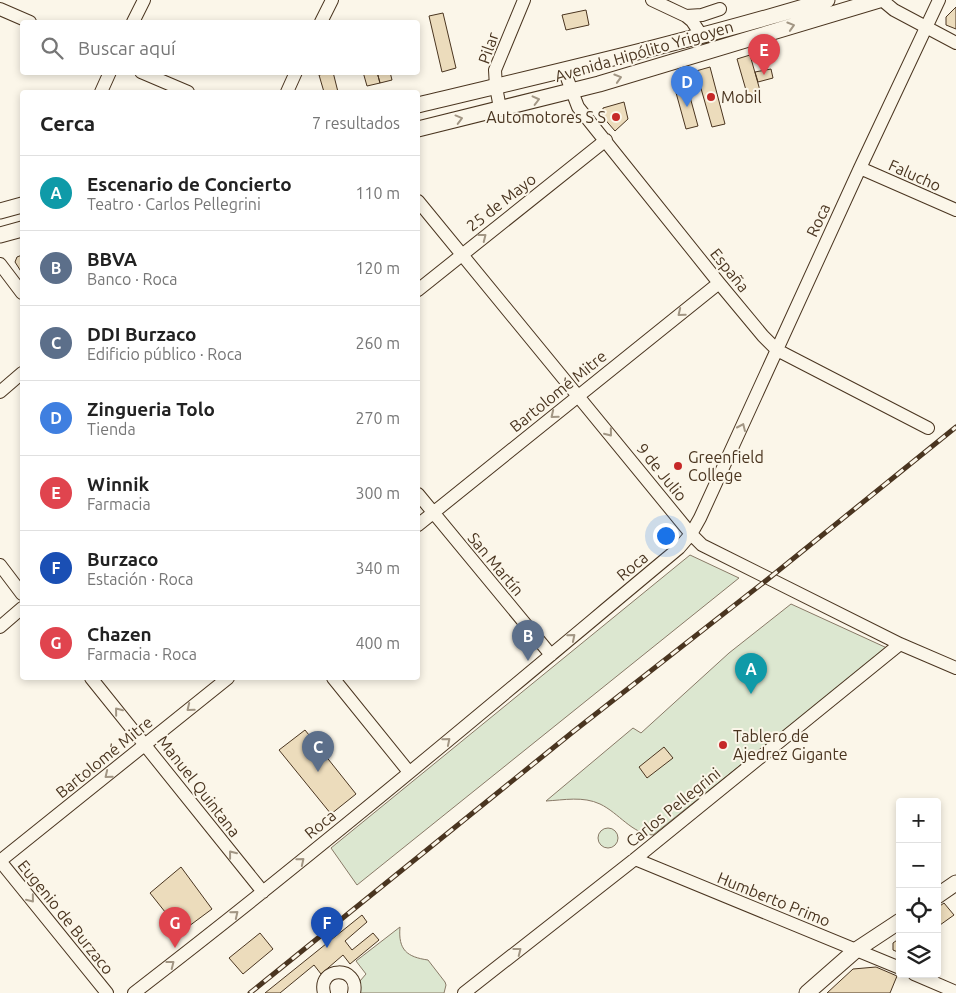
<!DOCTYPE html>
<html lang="es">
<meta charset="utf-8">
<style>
:root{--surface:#fff;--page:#f6f6f6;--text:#222;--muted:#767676;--line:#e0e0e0;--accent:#d93025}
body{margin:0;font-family:Ubuntu,sans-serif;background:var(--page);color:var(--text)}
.controls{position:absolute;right:15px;bottom:15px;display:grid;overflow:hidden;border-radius:5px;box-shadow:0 2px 8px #0003}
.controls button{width:45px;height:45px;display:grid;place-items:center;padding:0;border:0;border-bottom:1px solid var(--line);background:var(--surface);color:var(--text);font:25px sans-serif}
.you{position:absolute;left:665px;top:535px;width:18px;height:18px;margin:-12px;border:4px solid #fff;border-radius:50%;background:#1a73e8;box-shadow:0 0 0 8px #1a73e833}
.badge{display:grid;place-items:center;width:32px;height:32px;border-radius:50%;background:var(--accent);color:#fff;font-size:16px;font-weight:700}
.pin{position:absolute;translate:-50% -41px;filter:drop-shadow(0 1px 2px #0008)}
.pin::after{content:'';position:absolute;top:26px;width:18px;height:15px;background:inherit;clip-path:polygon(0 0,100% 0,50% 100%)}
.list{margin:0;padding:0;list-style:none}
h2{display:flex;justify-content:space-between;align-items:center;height:65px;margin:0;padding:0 20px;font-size:21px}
h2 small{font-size:16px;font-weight:400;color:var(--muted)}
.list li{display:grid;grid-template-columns:32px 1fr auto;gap:15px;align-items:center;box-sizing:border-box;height:75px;padding:0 20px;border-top:1px solid var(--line)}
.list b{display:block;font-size:19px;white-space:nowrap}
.list p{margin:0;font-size:16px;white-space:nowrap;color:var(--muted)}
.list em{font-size:16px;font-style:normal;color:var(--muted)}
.icon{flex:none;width:28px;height:28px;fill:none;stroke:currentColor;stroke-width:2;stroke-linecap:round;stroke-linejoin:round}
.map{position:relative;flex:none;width:956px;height:993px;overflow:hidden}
.search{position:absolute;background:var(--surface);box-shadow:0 2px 8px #0003;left:20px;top:20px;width:400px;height:55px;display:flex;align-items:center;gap:12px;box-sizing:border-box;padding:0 18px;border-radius:5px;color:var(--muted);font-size:19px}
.panel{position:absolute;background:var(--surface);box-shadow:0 2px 8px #0003;left:20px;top:90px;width:400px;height:590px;border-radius:5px}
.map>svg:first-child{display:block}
</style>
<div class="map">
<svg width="956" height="993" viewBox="0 0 956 993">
<rect width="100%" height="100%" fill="#fbf6e9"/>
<!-- green -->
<path fill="#dce7d0" stroke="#887966" d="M690,555l49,23 -382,307 -26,-37z
M791,604l96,44 -234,187c-21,-1 -34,-22 -53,-31 -17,-8 -36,-4 -54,-3l87,-73 8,5 88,-80z
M598 838a10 10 0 1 1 20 0a10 10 0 1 1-20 0Z
M400,927c-2,23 7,30 28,33l17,22 1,3 -2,8h-84v-12l6,-7 -10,-13z"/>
<!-- building -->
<path fill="#ecdcbc" stroke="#4a3520" d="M956,7v22l-10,-4v-8z
M586,10l3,15 -23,5 -4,-15z
M443,13l13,55 -14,4 -13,-56z
M750,55l11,39 -13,3 -11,-38z
M710,67l15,57 -13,3 -16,-56z
M771,69l2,9 -15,4 -3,-10z
M333,72l5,20h-14l-5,-17z
M363,72h14l3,11 -13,3z
M377,72h13l2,8 -12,3z
M687,86l11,40 -12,3 -11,-40z
M624,102l4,17 -13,12 -13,-15 1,-8z
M22,255v18l-7,-11 2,-5z
M305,730l51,64 -25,20 -52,-64z
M664,747l9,11 -26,20 -8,-11z
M181,867l31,42 -31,23 -31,-39z
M944,903l10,12 -14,10 -3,-4v-13z
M362,915l5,7 -22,19 7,9 21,-17 6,7 -29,24 -7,-9 -22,19 -7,-9 -34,28h-15z
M260,933l13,16 -30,25 -14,-16z
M900,938v15l-7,-3v-7z
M876,967l21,9 -7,17h-63l26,-24z"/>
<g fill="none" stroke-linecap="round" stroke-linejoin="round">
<!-- minor casing -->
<g stroke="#4a3520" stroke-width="14">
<path id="minor" d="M652,0l34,16 6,5 10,15
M882,0l12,10 62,33
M0,9l30,13
M686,16l16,-1 18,-6
M133,22l11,-22
M321,22l11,-22
M564,70l14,37 141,176 44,53 14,14 151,78
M141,72l47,20
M101,92l9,-20
M287,92l9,-20
M500,108l-4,-21 -1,-17 29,-70
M860,168l96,42
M418,201l273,333 11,11 198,99 56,24
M0,264l22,29
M418,290l188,-150
M0,392l22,-19
M418,494l133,161
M418,525l301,-242
M0,565l22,29
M0,627l22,-19
M91,678l172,214
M333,678l76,94
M635,859l265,109
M0,861l228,-183
M0,861l107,132
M914,974l42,18
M134,993c186,-143 365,-295 545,-445l12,-14 9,-16 160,-350 79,-168
M324,993c-7,-27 36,-28 30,0
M464,993l171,-134 265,-215"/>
</g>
<!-- major casing -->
<g stroke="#4a3520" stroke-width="17">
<path id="major" d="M418,105c137,-33 274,-64 409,-105
M418,129l181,-45 280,-84
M0,211l22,-6
M0,235l22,-6
M937,896l19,-13
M807,993l49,-43 44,-29"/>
</g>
<!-- minor -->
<use href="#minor" stroke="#fbf6e9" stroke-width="12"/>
<!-- major -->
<use href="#major" stroke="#fbf6e9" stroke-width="15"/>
<!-- rail casing -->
<g stroke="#4a3520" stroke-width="5">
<path id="rail" d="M250,993l324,-262 194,-152 188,-152"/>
</g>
<!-- rail -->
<use href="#rail" stroke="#fbf6e9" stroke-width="3" stroke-dasharray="9" stroke-linecap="butt"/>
</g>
<!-- one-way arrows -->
<defs><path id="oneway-chevron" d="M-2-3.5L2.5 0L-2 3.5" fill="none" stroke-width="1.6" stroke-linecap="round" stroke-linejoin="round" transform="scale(1.25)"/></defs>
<g stroke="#a29684">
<use href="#oneway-chevron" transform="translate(791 26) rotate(-17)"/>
<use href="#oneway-chevron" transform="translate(618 78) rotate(-17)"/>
<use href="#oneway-chevron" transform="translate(536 100) rotate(-14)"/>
<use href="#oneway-chevron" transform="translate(459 119) rotate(-15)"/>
<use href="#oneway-chevron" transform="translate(483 237) rotate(-38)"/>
<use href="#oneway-chevron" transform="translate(681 313) rotate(141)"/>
<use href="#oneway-chevron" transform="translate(554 415) rotate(141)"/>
<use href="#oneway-chevron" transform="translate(742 427) rotate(-66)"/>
<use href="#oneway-chevron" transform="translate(609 433) rotate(51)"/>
<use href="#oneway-chevron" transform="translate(572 637) rotate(-40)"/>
<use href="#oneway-chevron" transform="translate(190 708) rotate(141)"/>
<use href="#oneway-chevron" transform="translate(118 711) rotate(-129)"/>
<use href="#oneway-chevron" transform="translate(447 741) rotate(-40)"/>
<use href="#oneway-chevron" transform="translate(108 775) rotate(141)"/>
<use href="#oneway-chevron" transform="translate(232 854) rotate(-128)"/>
<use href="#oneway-chevron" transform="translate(301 861) rotate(-39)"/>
<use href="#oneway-chevron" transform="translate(31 899) rotate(51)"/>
<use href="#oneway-chevron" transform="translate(235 914) rotate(-39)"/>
<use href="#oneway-chevron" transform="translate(518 951) rotate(-38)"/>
<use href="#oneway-chevron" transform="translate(171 964) rotate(-38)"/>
</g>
<!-- markers -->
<g fill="#c62828" stroke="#fbf6e9" stroke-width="2">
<circle cx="711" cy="97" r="5"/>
<circle cx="616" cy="117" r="5"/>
<circle cx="678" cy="466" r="5"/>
<circle cx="723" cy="745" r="5"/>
</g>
<g text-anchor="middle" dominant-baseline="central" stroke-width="4" stroke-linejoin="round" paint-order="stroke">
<!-- street labels -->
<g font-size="16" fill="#4a3520" stroke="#fbf6e9">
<text transform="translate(488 48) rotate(-71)">Pilar</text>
<text transform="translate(644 51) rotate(-16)">Avenida Hipólito Yrigoyen</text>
<text transform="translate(915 175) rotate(24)">Falucho</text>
<text transform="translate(501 202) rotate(-38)">25 de Mayo</text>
<text transform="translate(818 220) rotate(-65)">Roca</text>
<text transform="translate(730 270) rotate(51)">España</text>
<text transform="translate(558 391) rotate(-39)">Bartolomé Mitre</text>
<text transform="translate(662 472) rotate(51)">9 de Julio</text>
<text transform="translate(496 564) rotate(50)">San Martín</text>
<text transform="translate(632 566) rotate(-40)">Roca</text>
<text transform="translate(104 757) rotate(-39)">Bartolomé Mitre</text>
<text transform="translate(199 786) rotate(52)">Manuel Quintana</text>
<text transform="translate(673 807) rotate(-39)">Carlos Pellegrini</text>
<text transform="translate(320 824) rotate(-39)">Roca</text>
<text transform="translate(774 899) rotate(22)">Humberto Primo</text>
<text transform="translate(66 917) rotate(51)">Eugenio de Burzaco</text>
</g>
<!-- poi labels -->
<g font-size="16" fill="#4a3520" stroke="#fbf6e9" text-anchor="start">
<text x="721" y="97">Mobil</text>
<text x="606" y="117" text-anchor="end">Automotores S S</text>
<text x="688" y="457">Greenfield<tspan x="688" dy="18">College</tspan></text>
<text x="733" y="736">Tablero de<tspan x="733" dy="18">Ajedrez Gigante</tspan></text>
</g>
</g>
</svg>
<div class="controls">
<button>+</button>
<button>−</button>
<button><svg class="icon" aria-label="locate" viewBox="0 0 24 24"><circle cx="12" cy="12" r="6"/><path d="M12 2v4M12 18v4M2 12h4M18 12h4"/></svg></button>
<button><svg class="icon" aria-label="layers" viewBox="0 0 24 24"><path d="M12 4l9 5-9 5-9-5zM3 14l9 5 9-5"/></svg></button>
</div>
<div class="you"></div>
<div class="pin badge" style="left:751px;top:694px;background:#0f9aa8">A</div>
<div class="pin badge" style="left:528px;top:661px;background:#5c6f8a">B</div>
<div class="pin badge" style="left:318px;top:772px;background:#5c6f8a">C</div>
<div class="pin badge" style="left:687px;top:107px;background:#3f7fe0">D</div>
<div class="pin badge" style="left:764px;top:75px;background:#e0444e">E</div>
<div class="pin badge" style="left:327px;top:948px;background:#1a4fb4">F</div>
<div class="pin badge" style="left:175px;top:948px;background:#e0444e">G</div>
<div class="search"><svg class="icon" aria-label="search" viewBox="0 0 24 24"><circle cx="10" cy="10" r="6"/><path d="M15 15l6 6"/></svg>Buscar aquí</div>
<section class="panel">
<h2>Cerca<small>7 resultados</small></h2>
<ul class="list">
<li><span class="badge" style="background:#0f9aa8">A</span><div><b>Escenario de Concierto</b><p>Teatro · Carlos Pellegrini</p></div><em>110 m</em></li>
<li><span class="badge" style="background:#5c6f8a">B</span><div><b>BBVA</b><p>Banco · Roca</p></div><em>120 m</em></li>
<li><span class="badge" style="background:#5c6f8a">C</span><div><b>DDI Burzaco</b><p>Edificio público · Roca</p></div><em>260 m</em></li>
<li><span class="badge" style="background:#3f7fe0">D</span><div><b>Zingueria Tolo</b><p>Tienda</p></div><em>270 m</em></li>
<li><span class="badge" style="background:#e0444e">E</span><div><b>Winnik</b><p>Farmacia</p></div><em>300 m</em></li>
<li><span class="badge" style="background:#1a4fb4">F</span><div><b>Burzaco</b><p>Estación · Roca</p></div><em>340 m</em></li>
<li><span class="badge" style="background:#e0444e">G</span><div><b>Chazen</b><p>Farmacia · Roca</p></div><em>400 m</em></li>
</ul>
</section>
</div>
